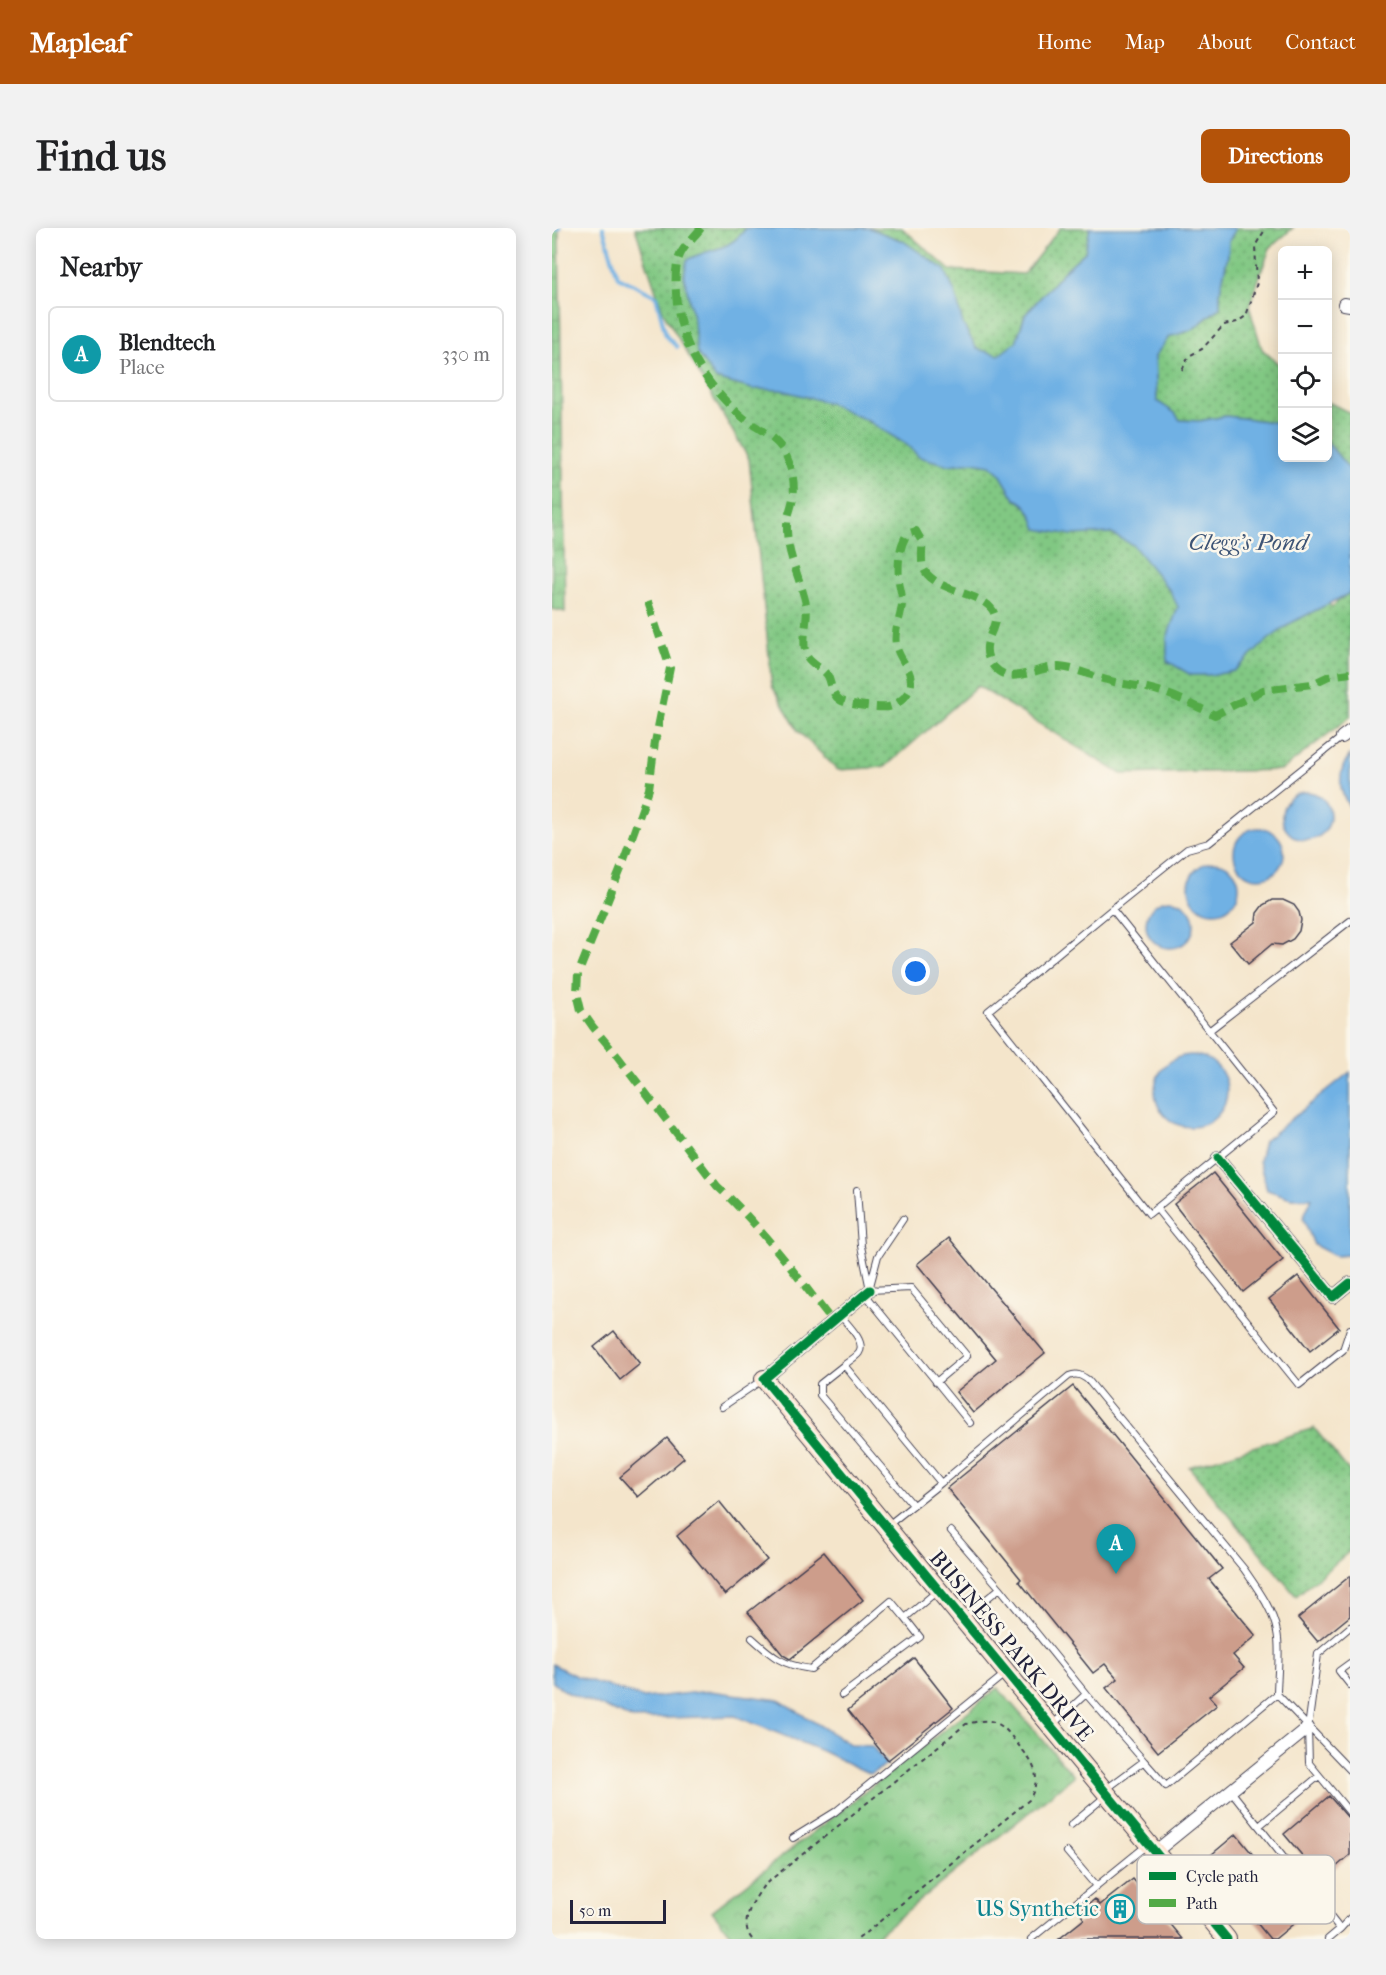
<!DOCTYPE html>
<meta charset="utf-8">
<style>
:root{--surface:#fff;--page:#f2f2f2;--text:#202124;--muted:#757577;--line:#e0e0e0;--accent:#b45309}
body{margin:0;font-family:"IM FELL French Canon",serif;background:var(--page);color:var(--text)}
.controls{position:absolute;right:18px;top:18px;display:grid;overflow:hidden;border-radius:9px;box-shadow:0 3px 15px #0003}
.controls button{width:54px;height:54px;display:grid;place-items:center;padding:0;border:0;border-bottom:2px solid var(--line);background:var(--surface);color:var(--text);font:30px sans-serif}
.scale{position:absolute;left:18px;bottom:15px;width:96px;box-sizing:border-box;padding-left:6px;border:3px solid #22223b;border-top:0;font-size:16px;line-height:21px;white-space:nowrap;color:#22223b;-webkit-text-stroke:4px #fbf7ec;paint-order:stroke}
.you{position:absolute;left:364px;top:744px;width:21px;height:21px;margin:-15px;border:4px solid #fff;border-radius:50%;background:#1a73e8;box-shadow:0 0 0 9px #1a73e833}
.badge{display:grid;place-items:center;width:39px;height:39px;border-radius:50%;background:var(--accent);color:#fff;font-size:20px;font-weight:700}
.pin{position:absolute;translate:-50% -50px;filter:drop-shadow(0 2px 3px #0008)}
.pin::after{content:'';position:absolute;top:32px;width:21px;height:18px;background:inherit;clip-path:polygon(0 0,100% 0,50% 100%)}
.list{margin:0;padding:0;list-style:none}
h2{display:flex;justify-content:space-between;align-items:center;height:78px;margin:0;padding:0 24px;font-size:26px}
h2 small{font-size:20px;font-weight:400;color:var(--muted)}
.list li{display:grid;grid-template-columns:39px 1fr auto;gap:18px;align-items:center;box-sizing:border-box;height:96px;margin:0 12px 12px;padding:0 12px;border:2px solid var(--line);border-radius:9px}
.list b{display:block;font-size:22px;white-space:nowrap}
.list p{margin:0;font-size:20px;white-space:nowrap;color:var(--muted)}
.list em{font-size:20px;font-style:normal;color:var(--muted)}
.icon{flex:none;width:33px;height:33px;fill:none;stroke:currentColor;stroke-width:2;stroke-linecap:round;stroke-linejoin:round}
.map{position:relative;flex:none;width:798px;height:1711px;overflow:hidden;border-radius:9px}
header{display:flex;align-items:center;gap:36px;box-sizing:border-box;height:84px;padding:0 30px;background:var(--accent);color:#fff}
header strong{font-size:28px}
nav{display:flex;gap:33px;margin-inline-start:auto;font-size:21px}
.intro{display:flex;align-items:center;justify-content:space-between;box-sizing:border-box;height:144px;padding:0 36px}
h1{margin:0;font-size:42px}
.button{padding:15px 27px;border-radius:9px;background:var(--accent);color:#fff;font-size:21px;font-weight:700}
main{display:flex;gap:36px;padding:0 36px}
aside{flex:1;background:var(--surface);border-radius:9px;box-shadow:0 3px 15px #0003}
.map>svg:first-child{display:block}
</style>
<header>
<strong>Mapleaf</strong>
<nav><a>Home</a><a>Map</a><a>About</a><a>Contact</a></nav>
</header>
<div class="intro"><h1>Find us</h1><a class="button">Directions</a></div>
<main>
<aside>
<h2>Nearby<small></small></h2>
<ul class="list">
<li><span class="badge" style="background:#0f9aa8">A</span><div><b>Blendtech</b><p>Place</p></div><em>330 m</em></li>
</ul>
</aside>
<div class="map">
<svg width="798" height="1711" viewBox="0 0 798 1711">
<defs>
<pattern id="grass-dots" width="8" height="8" patternUnits="userSpaceOnUse" patternTransform="scale(1.5)"><rect width="8" height="8" fill="#81c883"/><path d="M2 2h.1M6 6h.1" fill="none" stroke="#69a26c" stroke-width="1.8" stroke-linecap="round"/></pattern>
<pattern id="wetland-marsh" width="20" height="14" patternUnits="userSpaceOnUse" patternTransform="scale(1.5)"><rect width="20" height="14" fill="#81c883"/><path d="M1 5h8M5 5V1M11 12h8M15 12V8" fill="none" stroke="#69a26c"/></pattern>
<pattern id="park-crowns" width="20" height="18" patternUnits="userSpaceOnUse" patternTransform="scale(1.5)"><rect width="20" height="18" fill="#81c883"/><path d="M2 6a3 3 0 1 1 6 0M12 15a3 3 0 1 1 6 0" fill="none" stroke="#69a26c"/></pattern>
</defs>
<rect width="100%" height="100%" fill="#fbf7ec"/>
<filter id="ink" filterUnits="userSpaceOnUse"><feTurbulence type="fractalNoise" baseFrequency=".0167" numOctaves="2"/><feDisplacementMap in="SourceGraphic" scale="12" xChannelSelector="R" yChannelSelector="G"/><feConvolveMatrix kernelMatrix="1 2 1 2 8 2 1 2 1" color-interpolation-filters="sRGB"/></filter>
<filter id="wash" filterUnits="userSpaceOnUse"><feTurbulence type="fractalNoise" baseFrequency=".008" numOctaves="4" result="noise"/><feDisplacementMap in="SourceGraphic" scale="24" xChannelSelector="R" yChannelSelector="G"/><feGaussianBlur stdDeviation="1.35" result="paint"/><feColorMatrix in="noise" values="0 0 0 0 0 0 0 0 0 0 0 0 0 0 0 0 0 1.4 0 .05"/><feComposite in="paint" operator="in"/></filter>
<g filter="url(#wash)">
<rect width="100%" height="100%" fill="#f4e5cb"/>
<!-- grass -->
<path fill="url(#grass-dots)" stroke="#52755f" stroke-width="1.5" d="M83,0h267l48,42 74,4 36,-46h30l-5,24 -20,18 -40,45 -5,16 312,276 18,-16v126l-68,53 -161,4 -143,-88 -93,81 -47,3 -40,-39 -26,-45 -23,-227 -86,-147z
M684,0h57l-23,20 -21,58 13,43 20,18v54l-9,1 -47,-6 -27,5 -20,-1 -4,-7 -18,-12 -2,-45 14,-20 23,-6 28,-22v-17l8,-36 1,-14z
M776,174l22,11v57l-22,-27z
M762,1200l36,44v79l-54,45 -107,-129z"/>
<!-- wetland -->
<path fill="url(#wetland-marsh)" stroke="#52755f" stroke-width="1.5" d="M0,0h7l6,384 -13,-3z"/>
<!-- park -->
<path fill="url(#park-crowns)" stroke="#52755f" stroke-width="1.5" d="M446,1460l76,88 -202,163h-138l-22,-28z"/>
<!-- water -->
<path fill="#6fb1e4" stroke="#486a90" stroke-width="1.5" d="M194,0h123l34,13 42,29 10,23 8,31 14,25 22,6 17,-13 9,-27 40,-45 20,-18 5,-24h146l-7,13 -1,14 -8,36v16l-28,23 -23,7 -14,19 2,45 18,12 5,7 19,1 27,-5 47,6 9,-1v37h46v-15l22,27v121l-2,3 -57,29 -22,16 -35,32 -21,4h-22l-24,-14v-23l11,-31 -8,-16 -37,-46 -23,-12 -38,2 -35,-6c-4,-12 -9,-26 -22,-30l-15,-25 -10,-9 -17,-3 -24,3 -30,-8 -12,-12 -39,-24 -39,-18 -48,-13 -29,-1 -36,-10 -19,-26 -3,-30 -10,-47 3,-16c24,-13 42,-8 59,-32z
M798,527v52c-12,-15 -13,-36 0,-52z
M730 588a24 24 0 1 1 48 0a24 24 0 1 1-48 0Z
M682 625a25 25 0 1 1 50 0a25 25 0 1 1-50 0Z
M637 659a25 25 0 1 1 50 0a25 25 0 1 1-50 0Z
M594 696a24 24 0 1 1 48 0a24 24 0 1 1-48 0Z
M603 863a36 36 0 1 1 72 0a36 36 0 1 1-72 0Z
M798,844v183l-15,1 -21,-11 -11,-27 9,-20h-21l-24,-8 -8,-29 5,-20z
M0,1436l24,12 68,22 66,-7 69,9 72,45 21,1 15,19 -17,9 -48,-23 -87,-35 -102,3 -65,-26 -16,-11z"/>
<g fill="none" stroke-linecap="round" stroke-linejoin="round">
<!-- stream -->
<path stroke="#6fb1e4" stroke-width="4" d="M51,0l15,49 38,19 10,40 11,11
M0,2l8,-2"/>
</g>
<g id="blocks">
<!-- building -->
<path fill="#cd9d8b" d="M720,672h11l11,5 5,7 2,8 -2,11 -6,8 -11,6 -10,-1 -24,20 -18,-22 26,-20 1,-9 6,-8z
M661,945l70,87 -40,32 -69,-88z
M397,1010l96,115 -72,60 -17,-21 40,-33 -79,-95z
M746,1048l41,52 -29,23 -41,-52z
M62,1103l26,33 -20,16 -26,-33z
M521,1158l149,183 -13,10 47,57 -23,19 11,13 -35,28 8,9 -59,47 -52,-64 12,-9 -13,-15 -12,9 -74,-92 2,-2 -74,-91z
M115,1210l17,20 -46,39 -18,-20z
M167,1273l48,59 -42,35 -48,-59z
M272,1324l39,48 -73,59 -7,-4 -35,-43z
M798,1348v40l-32,26 -20,-24z
M362,1430l39,50 -65,52 -40,-50z
M777,1568l21,24v35l-28,24 -38,-45z
M684,1606l67,82 -28,23h-5l-65,-79z
M581,1651l50,60h-124l25,-20 -5,-7 16,-13 5,6z"/>
</g>
</g>
<g filter="url(#ink)">
<use href="#blocks" fill-opacity="0" stroke="#423f51" stroke-width="1.5"/>
<g fill="none" stroke-linecap="round" stroke-linejoin="round">
<!-- lane casing -->
<g stroke="#423f51" stroke-width="8">
<path id="lane" d="M560,681l162,203 -125,102 -161,-203z
M560,681l75,-60 22,-6 133,-106
M658,802l140,-109
M305,962l4,56 9,44
M604,980l143,177 44,-35 7,-21
M318,1058l8,-30 25,-37
M318,1062l41,-2 56,68 -31,26
M313,1066l105,129
M288,1087c6,8 27,27 19,38 -3,4 -11,9 -15,12
M170,1179l40,-27
M389,1255l128,-107c8,-3 12,-1 19,4l156,189c13,19 29,40 33,63 4,17 0,44 0,62
M335,1298l54,-43 -97,-118 -24,19v11l93,110
M399,1303l49,57 -37,30
M448,1360l86,106 -34,31
M798,1399l-32,27 -10,74 1,35 41,50
M200,1410c21,19 30,27 59,31l80,-68 14,17
M798,1435l-11,8 11,14
M534,1466l58,67 -39,29
M290,1467l78,-58 -15,-19 31,-26
M592,1533l22,25 111,-92 73,76
M679,1563l109,138 -12,10
M519,1597l36,-30
M707,1598l60,-50
M241,1610l42,-26 171,-139
M515,1624l29,34
M788,1701l10,-11
M479,1711l116,-94"/>
</g>
<!-- street casing -->
<g stroke="#423f51" stroke-width="14">
<path id="street" d="M792,76l6,1
M790,509l8,-6
M666,930l115,139 17,-14
M212,1151l106,-89
M603,1624l153,-124"/>
</g>
<!-- secondary casing -->
<g stroke="#423f51" stroke-width="20">
<path id="secondary" d="M212,1151l463,560"/>
</g>
<!-- path -->
<path stroke="#423f51" stroke-width="2" stroke-dasharray="4.5 4.5" stroke-linecap="butt" d="M630,142l7,-14 13,-7 22,-24 13,-3 9,-6 11,-33 -2,-37 11,-18
M200,1711c-14,-17 2,-39 12,-54l202,-161c9,-2 18,-5 28,-2 10,4 15,11 21,19 17,20 29,33 14,59l-171,139"/>
<!-- lane -->
<use href="#lane" stroke="#fff" stroke-width="6"/>
<!-- street -->
<use href="#street" stroke="#fff" stroke-width="12"/>
<!-- secondary -->
<use href="#secondary" stroke="#fde4d0" stroke-width="18"/>
<!-- quiet -->
<path stroke="#53aa46" stroke-width="8" stroke-dasharray="15 8" stroke-linecap="butt" d="M149,0c-6,8 -15,16 -20,25 -6,11 -6,27 -5,40 3,48 27,89 63,121 14,13 38,22 47,41 7,16 10,32 6,48 -2,8 -5,15 -5,22 -1,28 13,52 19,79 3,16 -5,34 0,50 3,10 16,13 22,22 4,8 3,18 12,24 7,5 40,8 48,7 11,-2 24,-14 23,-26 0,-12 -11,-21 -14,-33 -5,-15 4,-29 5,-44 1,-7 -2,-15 -3,-22 -1,-18 -1,-33 8,-48l9,-3c2,4 5,8 6,12 1,11 -3,21 5,31 16,18 51,19 64,34 15,18 -18,34 3,59 18,20 43,-1 65,0 16,1 33,9 48,13 13,4 27,5 40,8 24,5 46,17 68,27l48,-25 49,-6 17,-8 21,-3
M96,374l22,66 -15,74 -6,47 -28,79 -43,106 -1,19 4,17 12,17 25,30 99,129c44,40 79,89 115,135"/>
<!-- cycleway casing -->
<g stroke="#fbf7ec" stroke-width="13">
<path id="cycleway" d="M666,930l115,139 17,-14
M318,1062l-106,89 463,560"/>
</g>
<!-- cycleway -->
<use href="#cycleway" stroke="#00873e" stroke-width="9"/>
</g>
</g>
<!-- icons -->
<defs>
<g id="building-ring" transform="scale(1.5)"><circle r="9.5" fill="#fbf7ec" stroke="#0f9aa8" stroke-width="1.5"/><path d="M-4-6H4V6H1V3H-1V6H-4ZM-2.5-4.3h1.7v1.8h-1.7ZM.8-4.3h1.7v1.8H.8ZM-2.5-1h1.7V.8h-1.7ZM.8-1h1.7V.8H.8Z" fill="#0f9aa8"/></g>
</defs>
<g fill-rule="evenodd">
<use href="#building-ring" x="568" y="1681"/>
</g>
<g text-anchor="middle" dominant-baseline="central" stroke-width="5" stroke-linejoin="round" paint-order="stroke">
<!-- street labels -->
<g font-size="22" fill="#22223b" stroke="#fbf7ec">
<text transform="translate(459 1418) rotate(50)">BUSINESS PARK DRIVE</text>
</g>
<!-- culture labels -->
<g font-size="22" fill="#0d838f" stroke="#fbf7ec" text-anchor="end">
<text x="547" y="1681">US Synthetic</text>
</g>
<!-- water labels -->
<g font-size="24" font-style="italic" fill="#3d5476" stroke="#fbf7ec">
<text x="696" y="314">Clegg's Pond</text>
</g>
</g>
<!-- legend -->
<rect x="585" y="1627" width="198" height="69" rx="9" fill="#fbf7ec" stroke="#bab7b7" stroke-width="1.5"/>
<rect x="597" y="1644" width="27" height="8" fill="#00873e"/>
<rect x="597" y="1671" width="27" height="8" fill="#53aa46"/>
<g font-size="16" fill="#22223b">
<text x="634" y="1654">Cycle path</text>
<text x="634" y="1681">Path</text>
</g>
</svg>
<div class="controls">
<button>+</button>
<button>−</button>
<button><svg class="icon" aria-label="locate" viewBox="0 0 24 24"><circle cx="12" cy="12" r="6"/><path d="M12 2v4M12 18v4M2 12h4M18 12h4"/></svg></button>
<button><svg class="icon" aria-label="layers" viewBox="0 0 24 24"><path d="M12 4l9 5-9 5-9-5zM3 14l9 5 9-5"/></svg></button>
</div>
<div class="scale">50 m</div>
<div class="you"></div>
<div class="pin badge" style="left:564px;top:1346px;background:#0f9aa8">A</div>
</div>
</main>
